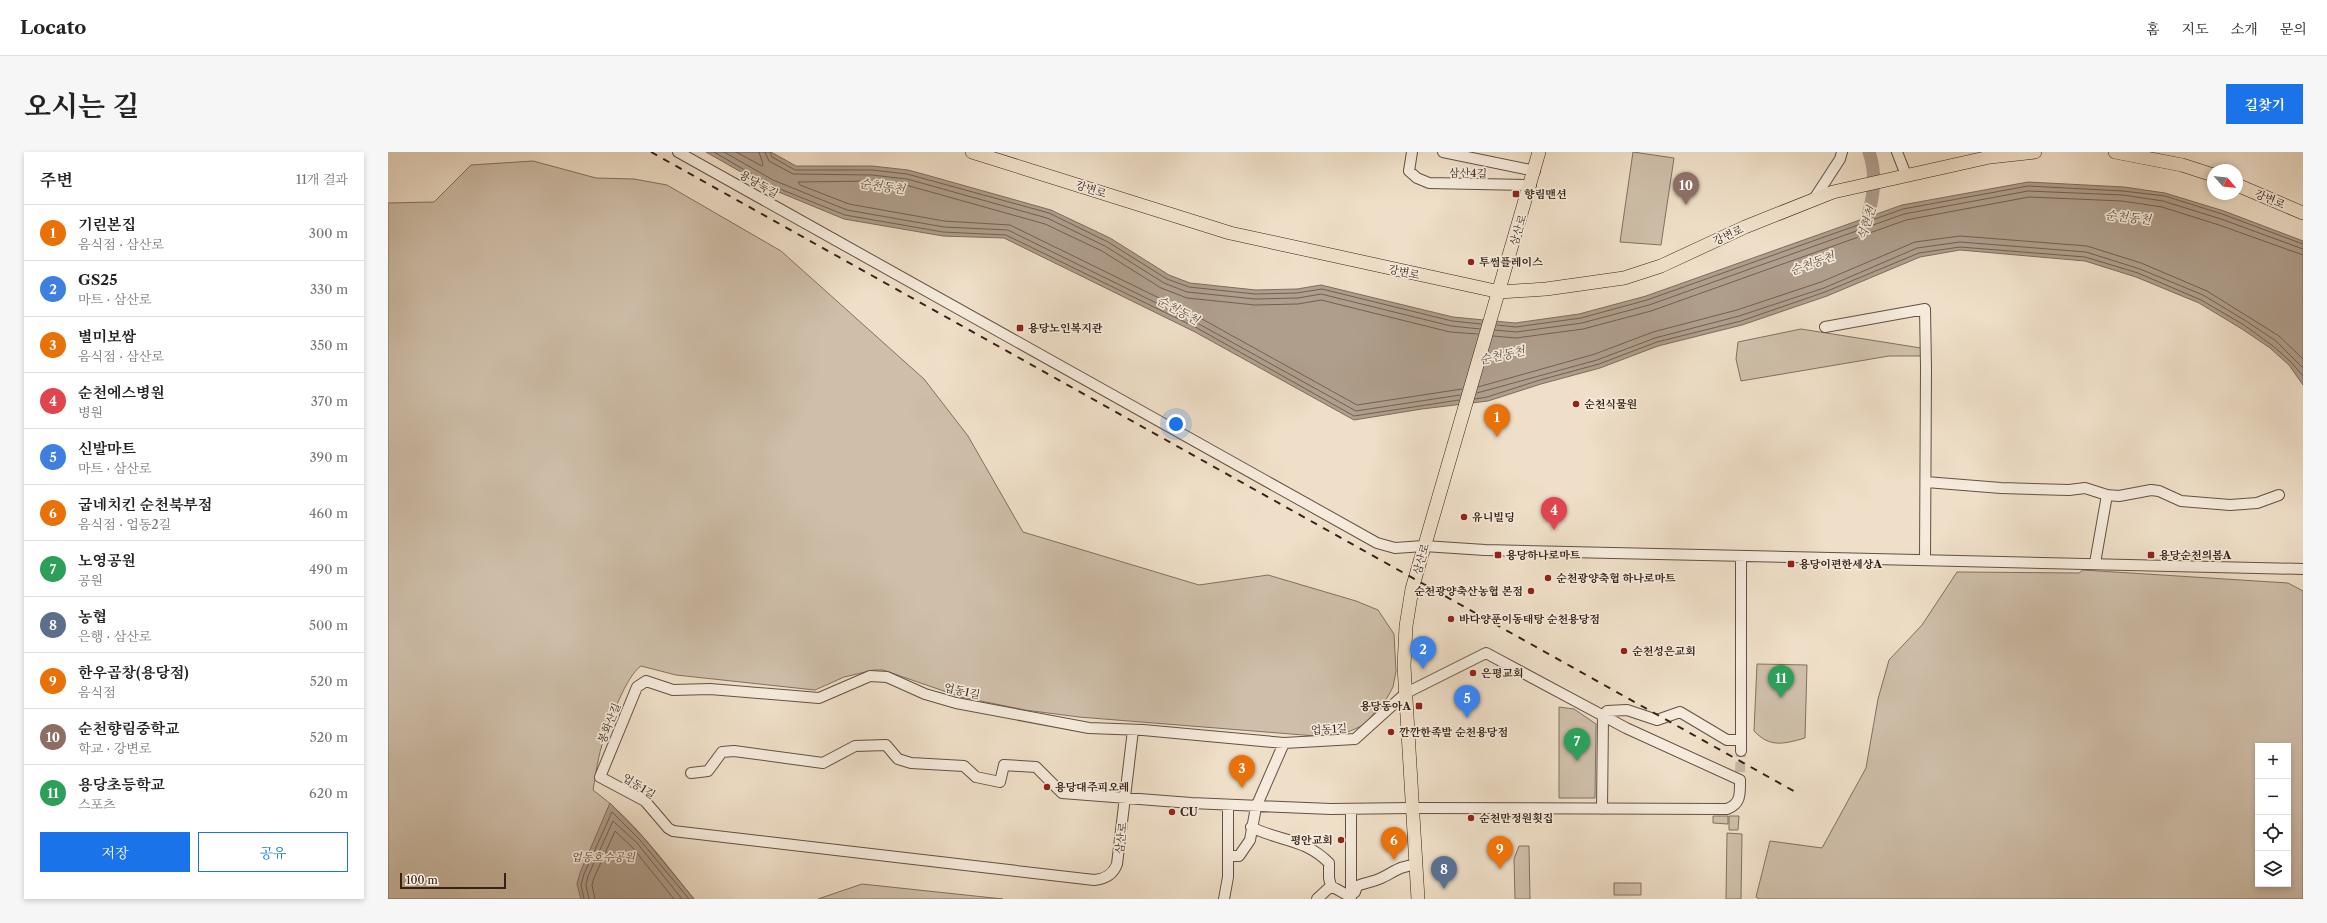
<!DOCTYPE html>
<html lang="ko">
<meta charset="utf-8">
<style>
:root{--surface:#fff;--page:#f6f6f6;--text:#222;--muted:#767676;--line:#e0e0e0;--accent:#1a73e8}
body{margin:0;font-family:"Libre Caslon Text","Noto Serif KR",serif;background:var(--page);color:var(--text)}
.controls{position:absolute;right:12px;bottom:12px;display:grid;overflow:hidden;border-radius:0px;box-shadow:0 2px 6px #0003}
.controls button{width:36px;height:36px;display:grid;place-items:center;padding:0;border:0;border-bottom:1px solid var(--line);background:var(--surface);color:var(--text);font:20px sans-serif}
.compass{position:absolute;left:1819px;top:12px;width:36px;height:36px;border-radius:50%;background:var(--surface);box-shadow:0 2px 6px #0003;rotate:117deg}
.scale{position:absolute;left:12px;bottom:10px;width:106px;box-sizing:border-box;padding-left:4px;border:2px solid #342117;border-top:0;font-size:11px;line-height:14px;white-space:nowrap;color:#342117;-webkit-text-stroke:3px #f5eadb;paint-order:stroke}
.you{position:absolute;left:788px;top:272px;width:14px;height:14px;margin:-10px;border:3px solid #fff;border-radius:50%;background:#1a73e8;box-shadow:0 0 0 6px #1a73e833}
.badge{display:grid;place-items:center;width:26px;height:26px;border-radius:50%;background:var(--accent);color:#fff;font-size:13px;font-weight:700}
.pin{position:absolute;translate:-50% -33px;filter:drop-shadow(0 1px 2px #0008)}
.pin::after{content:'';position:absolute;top:21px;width:14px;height:12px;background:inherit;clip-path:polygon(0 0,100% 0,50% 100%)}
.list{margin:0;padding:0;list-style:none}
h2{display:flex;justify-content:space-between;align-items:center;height:52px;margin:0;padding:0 16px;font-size:17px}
h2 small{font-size:13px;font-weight:400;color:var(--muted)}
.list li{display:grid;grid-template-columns:26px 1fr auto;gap:12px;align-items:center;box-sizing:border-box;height:56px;padding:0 16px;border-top:1px solid var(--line)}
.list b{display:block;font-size:15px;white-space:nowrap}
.list p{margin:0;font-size:13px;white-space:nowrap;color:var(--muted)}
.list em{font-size:13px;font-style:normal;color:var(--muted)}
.actions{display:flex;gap:8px;padding:12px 16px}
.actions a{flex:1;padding:9px 0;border:1px solid var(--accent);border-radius:0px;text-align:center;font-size:14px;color:var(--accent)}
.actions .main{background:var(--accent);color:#fff}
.icon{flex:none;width:22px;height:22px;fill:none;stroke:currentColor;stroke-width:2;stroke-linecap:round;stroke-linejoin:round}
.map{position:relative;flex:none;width:1915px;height:747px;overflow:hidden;border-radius:0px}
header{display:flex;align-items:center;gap:24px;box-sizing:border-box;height:56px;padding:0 20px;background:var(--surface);border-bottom:1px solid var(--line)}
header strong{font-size:19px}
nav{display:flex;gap:22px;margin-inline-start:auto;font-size:14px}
.intro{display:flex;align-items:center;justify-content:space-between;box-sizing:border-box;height:96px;padding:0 24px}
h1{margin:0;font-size:28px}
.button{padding:10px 18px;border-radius:0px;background:var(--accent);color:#fff;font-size:14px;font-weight:700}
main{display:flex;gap:24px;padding:0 24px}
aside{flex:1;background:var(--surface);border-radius:0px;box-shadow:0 2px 6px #0003}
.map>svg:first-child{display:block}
</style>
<header>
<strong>Locato</strong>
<nav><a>홈</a><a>지도</a><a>소개</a><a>문의</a></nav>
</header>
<div class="intro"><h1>오시는 길</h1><a class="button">길찾기</a></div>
<main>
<aside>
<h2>주변<small>11개 결과</small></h2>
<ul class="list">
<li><span class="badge" style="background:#e8710a">1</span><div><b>기린본집</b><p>음식점 · 삼산로</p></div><em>300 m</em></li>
<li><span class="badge" style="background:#3f7fe0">2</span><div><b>GS25</b><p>마트 · 삼산로</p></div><em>330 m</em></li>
<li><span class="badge" style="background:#e8710a">3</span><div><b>별미보쌈</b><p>음식점 · 삼산로</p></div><em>350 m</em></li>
<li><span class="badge" style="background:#e0444e">4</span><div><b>순천에스병원</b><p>병원</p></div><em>370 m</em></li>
<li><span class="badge" style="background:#3f7fe0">5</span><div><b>신발마트</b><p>마트 · 삼산로</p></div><em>390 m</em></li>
<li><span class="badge" style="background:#e8710a">6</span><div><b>굽네치킨 순천북부점</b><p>음식점 · 업동2길</p></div><em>460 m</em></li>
<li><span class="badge" style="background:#2e9e5b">7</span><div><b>노영공원</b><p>공원</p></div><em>490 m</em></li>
<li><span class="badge" style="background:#5c6f8a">8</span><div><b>농협</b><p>은행 · 삼산로</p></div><em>500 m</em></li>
<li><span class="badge" style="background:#e8710a">9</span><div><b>한우곱창(용당점)</b><p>음식점</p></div><em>520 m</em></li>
<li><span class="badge" style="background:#8d6e63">10</span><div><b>순천향림중학교</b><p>학교 · 강변로</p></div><em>520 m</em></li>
<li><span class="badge" style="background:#2e9e5b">11</span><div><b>용당초등학교</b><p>스포츠</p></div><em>620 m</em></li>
</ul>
<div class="actions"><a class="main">저장</a><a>공유</a></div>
</aside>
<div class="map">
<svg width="1915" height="747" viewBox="0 0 1915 747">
<rect width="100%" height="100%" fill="#efdfc8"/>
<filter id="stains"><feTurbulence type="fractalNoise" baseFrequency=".005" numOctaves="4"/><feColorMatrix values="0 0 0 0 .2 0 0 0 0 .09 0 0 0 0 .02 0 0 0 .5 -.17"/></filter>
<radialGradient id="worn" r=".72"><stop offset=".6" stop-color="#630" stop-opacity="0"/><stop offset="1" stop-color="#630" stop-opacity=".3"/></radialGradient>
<!-- green -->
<path fill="#cfbfaa" stroke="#827060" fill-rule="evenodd" d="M1245,0l41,6 -13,87 -41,-3z
M145,9l63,17 38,1 33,6 114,66 143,128 44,57 55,96 176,53 69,-10 88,26 22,9 16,24 2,37 -3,16 -6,11 -23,27 -23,10 -25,1 -237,-19 -54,-7 -64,-13 -78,-27h-9l-30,7 -29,13 -139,-15 -35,-9c-15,10 -31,55 -37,73 -6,16 -8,35 -11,51 40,29 70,71 101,109h-306v-696l46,-1 37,-37z
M1413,177l120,19 1,8h-33l-148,25 -5,-22 2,-17z
M1695,418l205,13 15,8v308h-544l-3,-2 14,-56 52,7 44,-80 12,-69 11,-39 33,-35 35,-53 122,1zM1870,594h30v138h-30z
M1369,512l50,1 -2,73c-21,6 -35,10 -51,-7z
M1171,555l15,2 22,15 -1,74h-36z
M1325,664h15v8l-15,-1z
M1341,664h10l-1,14h-9z
M1339,681l15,1 -1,65h-15z
M1131,694h10l1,53h-15l-1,-40z
M1226,731h27v12h-27z
M474,732l141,15h-185z"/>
<!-- water -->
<path fill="#af9e8c" stroke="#7e6c5d" d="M318,0h65l25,14h76l36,4 22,6 121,34 59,28 59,37 21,8 66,7 41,-1 24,-4 132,32 62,6 64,-9 67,-18 256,-91 126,-23 96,5 41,6 59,18 79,30v144l-14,-20 -19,-17 -28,-19 -43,-26 -63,-26 -51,-16 -125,-11 -40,7 -93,39 -85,29 -84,21 -58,22 -59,16 -53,17 -66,8 -68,11 -159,-88 -191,-94 -61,-2 -99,-17 -75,-31z
M222,651l33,34 51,62h-113l-4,-15 3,-11z"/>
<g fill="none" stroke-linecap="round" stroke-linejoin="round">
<!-- shore -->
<path stroke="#726052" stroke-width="1" d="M326,0l56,33 75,30 98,17 63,3 191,93 157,88 105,-16
M336,0l49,28 74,30 97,17 64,3 191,94 157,87 104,-16
M348,0l26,14 1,-2 -4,-12
M377,0l4,9 24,13 79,1 35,4 140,39 58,28 59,37 23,9 68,7 43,-1 23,-4 130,32 29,3
M382,0l2,5 23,13h77l35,4 142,39 59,29 59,37 22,8 66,7 42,-1 25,-4 130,32 29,3
M1109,173l19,2 65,-9 66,-18 256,-91 125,-23 95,5 42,5 57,18 81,30
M1107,178l21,2 66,-9 67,-18 255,-91 124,-23 95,4 40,6 58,18 82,30
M1105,184l23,2 67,-9 68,-18 255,-91 123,-23 93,4 40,6 57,18 84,30
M1090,235l117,-33 58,-22 84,-22 84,-28 94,-40 45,-6 127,10 54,17 66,28 72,45 24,23
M1074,237l-105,16 -155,-86 -192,-94 -66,-4 -95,-17 -49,-19 -2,-3 74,-1 34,4 139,39 57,27 59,37 26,10 68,7 43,-1 23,-4 129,32 28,2
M1089,241l120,-33 58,-22 84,-22 85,-28 93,-40 43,-6 126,10 54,17 63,26 43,26 30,20 27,27
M1087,247l12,-2 53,-17 59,-16 58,-22 84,-21 84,-29 94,-39 41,-6 125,10 53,16 63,27 43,25 29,21 18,16 12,14
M196,747l-3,-14 3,-11 28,-62 28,28 49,59
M201,747l-3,-14 2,-9 25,-55 24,22 45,56
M207,747l-3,-14 2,-7 21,-47 17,16 42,52"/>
<!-- river -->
<path stroke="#af9e8c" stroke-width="13" d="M1475,82c8,-27 16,-54 6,-82"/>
<!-- minor-tunnel -->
<path stroke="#cab9a5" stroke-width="10" stroke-dasharray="10 5" stroke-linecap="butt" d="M1352,620l1,-21"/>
<!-- minor casing -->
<g stroke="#635043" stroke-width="12">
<path id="minor" d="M290,0l699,391 18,5 29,-2 61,4 818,19
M1024,0l-3,19 8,7 12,5 102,2
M1055,0l92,19
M1509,0l9,23
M1426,47l26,-40 2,-7
M1437,175l100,-18 1,58 -1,193
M1538,330l75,6 68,2 16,-2 22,7 12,1 32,-6 8,1 22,10 49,4 27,-2 22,-8
M1353,404v195
M1707,411l12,-68
M303,621l17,-2 14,-19 12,-1 89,12 32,-17 31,-1 12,14 13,4 53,3 12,11 24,5 4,-17 32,2 26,26 129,10 140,6 81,-1 315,1c14,-5 13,-15 13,-29l-114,-52 -140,-75 -80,40 -51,46 -71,4 -141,-13 -54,-2 -133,-25 -31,-9 -38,-17 -17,-1 -51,22 -109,-9 -37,1 -27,-9 -9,6 -37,90 45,24 23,27 5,3 421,49c11,-1 19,-5 23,-16l16,-134
M963,657v88
M1214,657l1,-93 4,-5 20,-1 30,10 23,-8 47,28h13
M863,675c30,15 53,11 78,36v15l2,8
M841,704h10l11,-16 6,-33 28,-64
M836,747l4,-22v-72
M929,747l14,-13 18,10 6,-4 2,-6c7,-3 15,-4 22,-7 14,-6 21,-14 38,-14"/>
</g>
<!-- major casing -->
<g stroke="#342117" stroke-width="14">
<path id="major" d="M584,0l258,81 270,59 46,-3 78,-11 37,-12 84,-39 88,-35 157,-35 45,-5
M1727,0l67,13 31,10
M1849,33l66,28
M1030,747l-14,-233 2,-40 6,-37 127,-437"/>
</g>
<!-- minor -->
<use href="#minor" stroke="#f5eadb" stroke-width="10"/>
<!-- major -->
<use href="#major" stroke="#efdfc8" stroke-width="13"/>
<!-- rail -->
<path stroke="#342117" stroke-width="2" stroke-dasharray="7 7" stroke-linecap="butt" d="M263,0l1148,642"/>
</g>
<!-- markers -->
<g fill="#8f2418" stroke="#f5eadb" stroke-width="1.5">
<rect x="1124" y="38" width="8" height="8" rx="2"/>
<circle cx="1083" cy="110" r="4"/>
<rect x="628" y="172" width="8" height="8" rx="2"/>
<circle cx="1188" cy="252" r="4"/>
<circle cx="1076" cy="365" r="4"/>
<rect x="1106" y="399" width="8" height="8" rx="2"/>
<rect x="1759" y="399" width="8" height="8" rx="2"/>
<rect x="1399" y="408" width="8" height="8" rx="2"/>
<circle cx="1160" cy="426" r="4"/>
<circle cx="1143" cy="439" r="4"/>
<circle cx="1063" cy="467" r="4"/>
<circle cx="1236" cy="499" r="4"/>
<circle cx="1085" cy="521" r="4"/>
<rect x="1027" y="550" width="8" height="8" rx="2"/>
<circle cx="1003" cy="580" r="4"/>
<circle cx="659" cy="635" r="4"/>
<circle cx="784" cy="660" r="4"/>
<circle cx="1083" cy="666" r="4"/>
<circle cx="953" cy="688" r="4"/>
</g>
<g text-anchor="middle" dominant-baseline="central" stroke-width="3.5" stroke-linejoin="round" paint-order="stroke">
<!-- street labels -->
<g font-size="11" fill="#342117" stroke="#f5eadb">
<text transform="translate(1080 21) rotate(1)">삼산4길</text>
<text transform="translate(371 32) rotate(30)">용당둑길</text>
<text transform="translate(703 37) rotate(18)">강변로</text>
<text transform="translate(1882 47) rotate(23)">강변로</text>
<text transform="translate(1130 78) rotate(-73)">삼산로</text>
<text transform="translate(1340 83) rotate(-25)">강변로</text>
<text transform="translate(1016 120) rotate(12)">강변로</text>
<text transform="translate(1033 407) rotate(-74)">삼산로</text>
<text transform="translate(574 539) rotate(12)">업동1길</text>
<text transform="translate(221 571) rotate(-68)">봉화산길</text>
<text transform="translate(941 577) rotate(-3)">업동1길</text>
<text transform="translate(251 634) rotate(32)">업동1길</text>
<text transform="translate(733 686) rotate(-83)">삼산로</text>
</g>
<!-- poi labels -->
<g font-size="11" font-weight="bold" fill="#342117" stroke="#f5eadb" text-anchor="start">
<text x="1136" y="42">향림맨션</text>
<text x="1091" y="110">투썸플레이스</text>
<text x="640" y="176">용당노인복지관</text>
<text x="1196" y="252">순천식물원</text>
<text x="1084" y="365">유니빌딩</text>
<text x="1118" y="403">용당하나로마트</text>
<text x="1771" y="403">용당순천의봄A</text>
<text x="1411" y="412">용당이편한세상A</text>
<text x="1168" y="426">순천광양축협 하나로마트</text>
<text x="1135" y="439" text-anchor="end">순천광양축산농협 본점</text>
<text x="1071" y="467">바다양푼이동태탕 순천용당점</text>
<text x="1244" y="499">순천성은교회</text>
<text x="1093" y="521">은평교회</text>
<text x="1023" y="554" text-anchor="end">용당동아A</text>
<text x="1011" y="580">깐깐한족발 순천용당점</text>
<text x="667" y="635">용당대주피오레</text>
<text x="792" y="660">CU</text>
<text x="1091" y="666">순천만정원횟집</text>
<text x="945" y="688" text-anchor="end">평안교회</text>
</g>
<!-- park labels -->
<g font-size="11" font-style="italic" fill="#5b483c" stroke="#f5eadb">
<text x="215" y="705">업동호수공원</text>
</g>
<!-- water labels -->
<g font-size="12" font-style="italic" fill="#5f4d40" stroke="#f5eadb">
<text transform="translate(494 34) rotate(8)">순천동천</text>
<text transform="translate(1740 65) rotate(6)">순천동천</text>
<text transform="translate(1478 71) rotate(-72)">석현천</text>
<text transform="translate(1424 111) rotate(-20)">순천동천</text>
<text transform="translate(790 158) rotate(28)">순천동천</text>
<text transform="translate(1114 203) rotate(-12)">순천동천</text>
</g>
</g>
<rect width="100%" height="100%" filter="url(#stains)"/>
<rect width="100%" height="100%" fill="url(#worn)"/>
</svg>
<div class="controls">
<button>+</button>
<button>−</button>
<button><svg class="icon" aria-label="locate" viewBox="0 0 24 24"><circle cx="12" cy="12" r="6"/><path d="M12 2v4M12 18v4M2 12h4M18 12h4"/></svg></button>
<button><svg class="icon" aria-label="layers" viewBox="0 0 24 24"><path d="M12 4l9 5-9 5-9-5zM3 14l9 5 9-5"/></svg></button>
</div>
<svg class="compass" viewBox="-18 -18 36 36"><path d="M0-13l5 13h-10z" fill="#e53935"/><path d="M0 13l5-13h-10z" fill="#767676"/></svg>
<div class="scale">100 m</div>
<div class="you"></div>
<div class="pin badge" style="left:1109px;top:285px;background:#e8710a">1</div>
<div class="pin badge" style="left:1035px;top:517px;background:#3f7fe0">2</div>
<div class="pin badge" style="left:854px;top:636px;background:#e8710a">3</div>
<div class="pin badge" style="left:1166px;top:378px;background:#e0444e">4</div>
<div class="pin badge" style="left:1079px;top:566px;background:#3f7fe0">5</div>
<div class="pin badge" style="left:1006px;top:708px;background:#e8710a">6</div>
<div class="pin badge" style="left:1189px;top:609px;background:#2e9e5b">7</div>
<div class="pin badge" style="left:1056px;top:737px;background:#5c6f8a">8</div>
<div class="pin badge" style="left:1112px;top:717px;background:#e8710a">9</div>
<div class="pin badge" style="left:1298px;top:53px;background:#8d6e63">10</div>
<div class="pin badge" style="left:1393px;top:546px;background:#2e9e5b">11</div>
</div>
</main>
